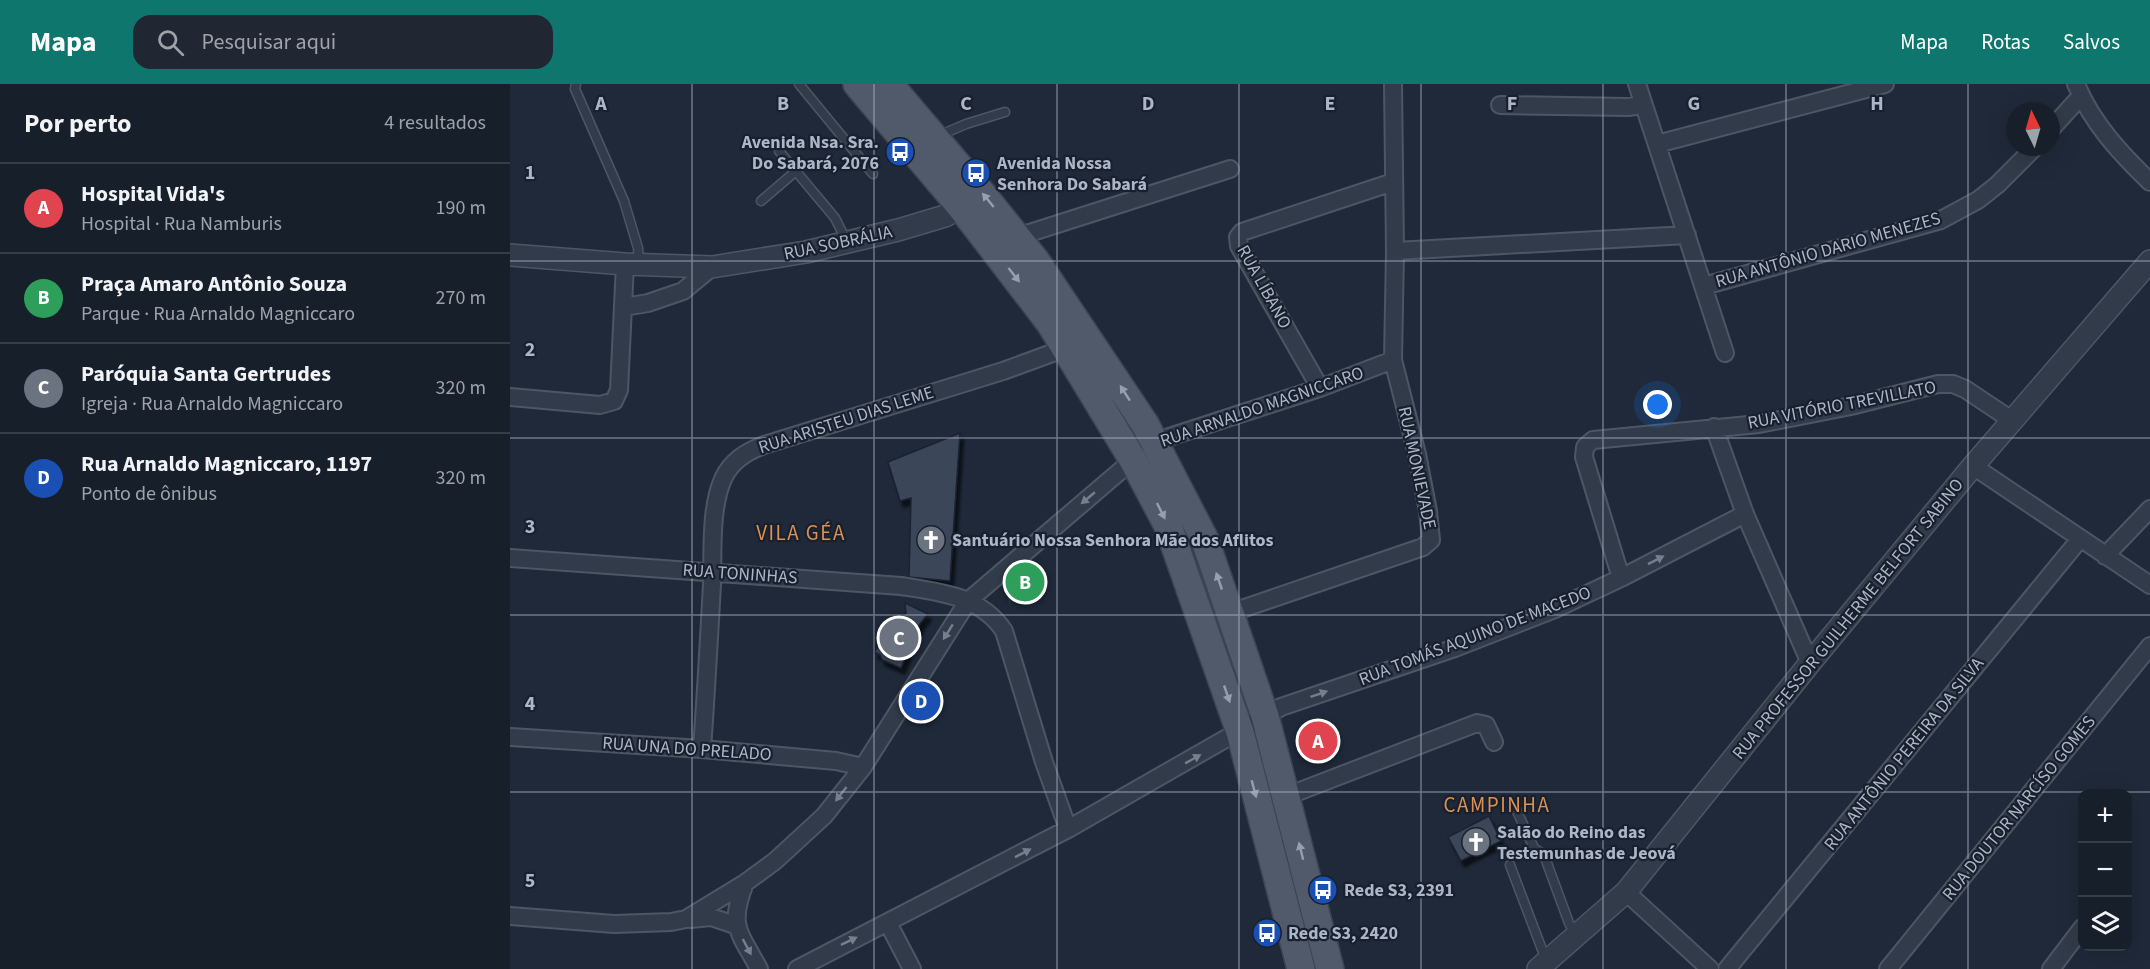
<!DOCTYPE html>
<html lang="pt">
<meta charset="utf-8">
<style>
:root{--surface:#171f2b;--page:#202733;--text:#f1f3f6;--muted:#9ea2a9;--line:#363d47;--accent:#0f766e}
body{margin:0;font-family:"Source Sans 3",sans-serif;background:var(--page);color:var(--text)}
.controls{position:absolute;right:18px;bottom:18px;display:grid;overflow:hidden;border-radius:12px;box-shadow:0 6px 24px #0002}
.controls button{width:54px;height:54px;display:grid;place-items:center;padding:0;border:0;border-bottom:2px solid var(--line);background:var(--surface);color:var(--text);font:30px sans-serif}
.compass{position:absolute;left:1496px;top:18px;width:54px;height:54px;border-radius:50%;background:var(--surface);box-shadow:0 6px 24px #0002;rotate:355deg}
.you{position:absolute;left:1148px;top:321px;width:21px;height:21px;margin:-15px;border:4px solid #fff;border-radius:50%;background:#1a73e8;box-shadow:0 0 0 9px #1a73e833}
.badge{display:grid;place-items:center;width:39px;height:39px;border-radius:50%;background:var(--accent);color:#fff;font-size:20px;font-weight:700}
.pin{position:absolute;translate:-50% -50%;border:3px solid #fff;box-shadow:0 2px 6px #0006}
.list{margin:0;padding:0;list-style:none}
h2{display:flex;justify-content:space-between;align-items:center;height:78px;margin:0;padding:0 24px;font-size:26px}
h2 small{font-size:20px;font-weight:400;color:var(--muted)}
.list li{display:grid;grid-template-columns:39px 1fr auto;gap:18px;align-items:center;box-sizing:border-box;height:90px;padding:0 24px;border-top:2px solid var(--line)}
.list b{display:block;font-size:22px;white-space:nowrap}
.list p{margin:0;font-size:20px;white-space:nowrap;color:var(--muted)}
.list em{font-size:20px;font-style:normal;color:var(--muted)}
.icon{flex:none;width:33px;height:33px;fill:none;stroke:currentColor;stroke-width:2;stroke-linecap:round;stroke-linejoin:round}
.map{position:relative;flex:none;width:1640px;height:885px;overflow:hidden}
header{display:flex;align-items:center;gap:36px;box-sizing:border-box;height:84px;padding:0 30px;background:var(--accent);color:#fff}
header strong{font-size:28px}
nav{display:flex;gap:33px;margin-inline-start:auto;font-size:21px}
.search{width:420px;height:54px;background:var(--page);display:flex;align-items:center;gap:15px;box-sizing:border-box;padding:0 21px;border-radius:18px;color:var(--muted);font-size:22px}
main{display:flex}
aside{flex:1;background:var(--surface)}
.map>svg:first-child{display:block}
</style>
<header>
<strong>Mapa</strong>
<div class="search"><svg class="icon" aria-label="search" viewBox="0 0 24 24"><circle cx="10" cy="10" r="6"/><path d="M15 15l6 6"/></svg>Pesquisar aqui</div>
<nav><a>Mapa</a><a>Rotas</a><a>Salvos</a></nav>
</header>
<main>
<aside>
<h2>Por perto<small>4 resultados</small></h2>
<ul class="list">
<li><span class="badge" style="background:#e0444e">A</span><div><b>Hospital Vida's</b><p>Hospital · Rua Namburis</p></div><em>190 m</em></li>
<li><span class="badge" style="background:#2e9e5b">B</span><div><b>Praça Amaro Antônio Souza</b><p>Parque · Rua Arnaldo Magniccaro</p></div><em>270 m</em></li>
<li><span class="badge" style="background:#6b7280">C</span><div><b>Paróquia Santa Gertrudes</b><p>Igreja · Rua Arnaldo Magniccaro</p></div><em>320 m</em></li>
<li><span class="badge" style="background:#1a4fb4">D</span><div><b>Rua Arnaldo Magniccaro, 1197</b><p>Ponto de ônibus</p></div><em>320 m</em></li>
</ul>
</aside>
<div class="map">
<svg width="1640" height="885" viewBox="0 0 1640 885">
<defs>
<filter id="shadow"><feDropShadow dx="3.5" dy="6" stdDeviation="1.5" flood-color="#0009"/></filter>
</defs>
<rect width="100%" height="100%" fill="#1f2939"/>
<!-- green -->
<path fill="#21363a" d="M525,480l8,9 -34,32 -3,-14z"/>
<!-- building -->
<path fill="#3a4759" stroke="#1a2230" stroke-width="1.5" filter="url(#shadow)" d="M450,349l-10,148 -41,-4 2,-79 -11,3 -12,-39z
M395,519l23,11 -8,10 -19,44 -19,-8 -2,-5 -6,-3 25,-35 7,-4z
M979,732l12,25 -40,20 -13,-24z"/>
<g fill="none" stroke-linecap="round" stroke-linejoin="round">
<!-- service casing -->
<g stroke="#4d5664" stroke-width="11">
<path id="service" d="M66,0l-1,5 49,112 14,47 1,15
M289,0l74,90
M428,52l28,-12 39,-12
M269,67l56,67 12,24
M251,117l35,-30
M1005,723l19,41 10,7 25,68 7,12
M1000,781l36,95"/>
</g>
<!-- minor casing -->
<g stroke="#4d5664" stroke-width="20">
<path id="minor" d="M1127,0l88,269
M1566,0c16,39 44,69 74,98
M990,21l128,2 15,-2
M1541,45l30,-33
M1147,60l228,-60
M507,153l213,-68
M885,167l292,-16
M1194,202l237,-66 37,-20 19,-15 38,-38
M114,223l24,-4 35,-12 29,-24
M810,304l-81,-142 -1,-9 4,-5 151,-50
M0,313l90,8 14,-4 5,-11 6,-126
M1204,343l31,87 65,149
M1463,382l177,119
M1595,472l45,-47
M0,474l391,28c39,6 80,10 103,45l40,131 24,67
M1111,494l-37,-121 1,-10 8,-7 166,-16 92,-18 87,-22h15l12,5 48,32
M720,529l193,-66 8,-7 -3,-29 -11,-57 -24,-94 2,-109 -2,-167
M0,653l192,12 134,12 27,6
M192,665c4,-55 7,-110 10,-165 1,-32 -2,-76 11,-105 8,-18 23,-27 41,-34l239,-74 63,-23
M777,712l190,-73 9,2 8,17
M235,799c-17,44 -6,48 14,86
M1116,808l84,77
M0,832l104,8 57,-2 15,-3 59,-36 30,-22 49,-45 39,-49 105,-166 165,-141 22,-17 14,-6 151,-49 73,-28
M180,835l21,-2 24,8
M378,839l24,46
M287,885l271,-140 213,-122 174,-59 100,-39 66,-31 124,-64
M1217,885l353,-430
M1378,885l262,-323
M1541,885l31,-41"/>
</g>
<!-- tertiary casing -->
<g stroke="#4d5664" stroke-width="24">
<path id="tertiary" d="M0,171l115,9 87,3 94,-15 92,-22 47,-14 16,-9
M1028,885l88,-77 184,-229 163,-197 177,-205"/>
</g>
<!-- primary casing -->
<g stroke="#3c4453" stroke-width="30">
<path id="primary" d="M347,0l104,123 89,116 83,137 35,66 72,206 61,237
M379,0l95,112 52,65 109,163 60,116 60,176 65,253"/>
</g>
<!-- service -->
<use href="#service" stroke="#323b49" stroke-width="8"/>
<!-- minor -->
<use href="#minor" stroke="#323b49" stroke-width="16"/>
<!-- tertiary -->
<use href="#tertiary" stroke="#323b49" stroke-width="21"/>
<!-- primary -->
<use href="#primary" stroke="#505a6a" stroke-width="27"/>
</g>
<!-- one-way arrows -->
<defs><path id="oneway-solid" d="M-6-.8H1V-3.2L6.5 0L1 3.2V.8H-6Z" transform="scale(1.5)"/></defs>
<g fill="#959faf">
<use href="#oneway-solid" transform="translate(478 116) rotate(-129)"/>
<use href="#oneway-solid" transform="translate(504 191) rotate(52)"/>
<use href="#oneway-solid" transform="translate(615 309) rotate(-123)"/>
<use href="#oneway-solid" transform="translate(651 427) rotate(63)"/>
<use href="#oneway-solid" transform="translate(709 497) rotate(-109)"/>
<use href="#oneway-solid" transform="translate(717 610) rotate(71)"/>
<use href="#oneway-solid" transform="translate(744 705) rotate(75)"/>
<use href="#oneway-solid" transform="translate(791 767) rotate(-104)"/>
</g>
<g fill="#757f8e">
<use href="#oneway-solid" transform="translate(578 414) rotate(140)"/>
<use href="#oneway-solid" transform="translate(1146 476) rotate(-27)"/>
<use href="#oneway-solid" transform="translate(438 548) rotate(122)"/>
<use href="#oneway-solid" transform="translate(809 610) rotate(-19)"/>
<use href="#oneway-solid" transform="translate(683 675) rotate(-29)"/>
<use href="#oneway-solid" transform="translate(331 710) rotate(128)"/>
<use href="#oneway-solid" transform="translate(513 769) rotate(-27)"/>
<use href="#oneway-solid" transform="translate(339 857) rotate(-26)"/>
<use href="#oneway-solid" transform="translate(237 863) rotate(62)"/>
</g>
<!-- grid -->
<path fill="none" stroke="#acb6c6" stroke-width="1.5" stroke-opacity="0.55" d="M182,0v885M364,0v885M547,0v885M729,0v885M911,0v885M1093,0v885M1276,0v885M1458,0v885M0,177h1640M0,354h1640M0,531h1640M0,708h1640"/>
<!-- icons -->
<defs>
<g id="bus-disc" transform="scale(1.5)"><circle r="9.5" fill="#1a4fb4" stroke="#18202e"/><path d="M-5-6H5V4H4V6H2V4H-2V6H-4V4H-5ZM-3.5-4V0h7V-4ZM-3.5 1.2v1.5H-2V1.2ZM2 1.2v1.5H3.5V1.2Z" fill="#fff"/></g>
<g id="church-disc" transform="scale(1.5)"><circle r="9.5" fill="#6b7280" stroke="#18202e"/><path d="M-1.2-6h2.4v3.5h3.3v2.4h-3.3V6h-2.4V-.1h-3.3v-2.4h3.3Z" fill="#fff"/></g>
</defs>
<g fill-rule="evenodd">
<use href="#bus-disc" x="390" y="68"/>
<use href="#bus-disc" x="466" y="89"/>
<use href="#church-disc" x="421" y="456"/>
<use href="#church-disc" x="966" y="758"/>
<use href="#bus-disc" x="813" y="806"/>
<use href="#bus-disc" x="757" y="849"/>
</g>
<g text-anchor="middle" dominant-baseline="central" stroke-width="4.5" stroke-linejoin="round" paint-order="stroke">
<!-- poi labels -->
<g font-size="18" font-weight="bold" fill="#acb6c6" stroke="#18202e" text-anchor="start">
<text x="369" y="58" text-anchor="end">Avenida Nsa. Sra.<tspan x="369" dy="21">Do Sabará, 2076</tspan></text>
<text x="487" y="79">Avenida Nossa<tspan x="487" dy="21">Senhora Do Sabará</tspan></text>
<text x="442" y="456">Santuário Nossa Senhora Mãe dos Aflitos</text>
<text x="987" y="748">Salão do Reino das<tspan x="987" dy="21">Testemunhas de Jeová</tspan></text>
<text x="834" y="806">Rede S3, 2391</text>
<text x="778" y="849">Rede S3, 2420</text>
</g>
<!-- street labels -->
<g font-size="18" fill="#acb6c6" stroke="#18202e">
<text transform="translate(328 159) rotate(-12)">RUA SOBRÁLIA</text>
<text transform="translate(1318 166) rotate(-16)">RUA ANTÔNIO DARIO MENEZES</text>
<text transform="translate(754 203) rotate(61)">RUA LÍBANO</text>
<text transform="translate(1332 321) rotate(-11)">RUA VITÓRIO TREVILLATO</text>
<text transform="translate(752 323) rotate(-19)">RUA ARNALDO MAGNICCARO</text>
<text transform="translate(336 336) rotate(-18)">RUA ARISTEU DIAS LEME</text>
<text transform="translate(907 384) rotate(78)">RUA MONIEVADE</text>
<text transform="translate(230 490) rotate(4)">RUA TONINHAS</text>
<text transform="translate(1338 535) rotate(-51)">RUA PROFESSOR GUILHERME BELFORT SABINO</text>
<text transform="translate(965 552) rotate(-21)">RUA TOMÁS AQUINO DE MACEDO</text>
<text transform="translate(177 665) rotate(4)">RUA UNA DO PRELADO</text>
<text transform="translate(1394 670) rotate(-51)">RUA ANTÔNIO PEREIRA DA SILVA</text>
<text transform="translate(1509 724) rotate(-51)">RUA DOUTOR NARCÍSO GOMES</text>
</g>
<!-- quarter labels -->
<g font-size="21" letter-spacing="1.5" fill="#db9153" stroke="#18202e">
<text x="291" y="449">VILA GÉA</text>
<text x="987" y="721">CAMPINHA</text>
</g>
</g>
<g font-size="20" text-anchor="middle" font-weight="bold" fill="#acb6c6" stroke="#18202e" stroke-width="4.5" stroke-linejoin="round" paint-order="stroke">
<text x="91" y="26">A</text>
<text x="273" y="26">B</text>
<text x="456" y="26">C</text>
<text x="638" y="26">D</text>
<text x="820" y="26">E</text>
<text x="1002" y="26">F</text>
<text x="1184" y="26">G</text>
<text x="1367" y="26">H</text>
<text x="20" y="95">1</text>
<text x="20" y="272">2</text>
<text x="20" y="449">3</text>
<text x="20" y="626">4</text>
<text x="20" y="803">5</text>
</g>
</svg>
<div class="controls">
<button>+</button>
<button>−</button>
<button><svg class="icon" aria-label="layers" viewBox="0 0 24 24"><path d="M12 4l9 5-9 5-9-5zM3 14l9 5 9-5"/></svg></button>
</div>
<svg class="compass" viewBox="-18 -18 36 36"><path d="M0-13l5 13h-10z" fill="#e53935"/><path d="M0 13l5-13h-10z" fill="#9ea2a9"/></svg>
<div class="you"></div>
<div class="pin badge" style="left:808px;top:657px;background:#e0444e">A</div>
<div class="pin badge" style="left:515px;top:498px;background:#2e9e5b">B</div>
<div class="pin badge" style="left:389px;top:554px;background:#6b7280">C</div>
<div class="pin badge" style="left:411px;top:617px;background:#1a4fb4">D</div>
</div>
</main>
